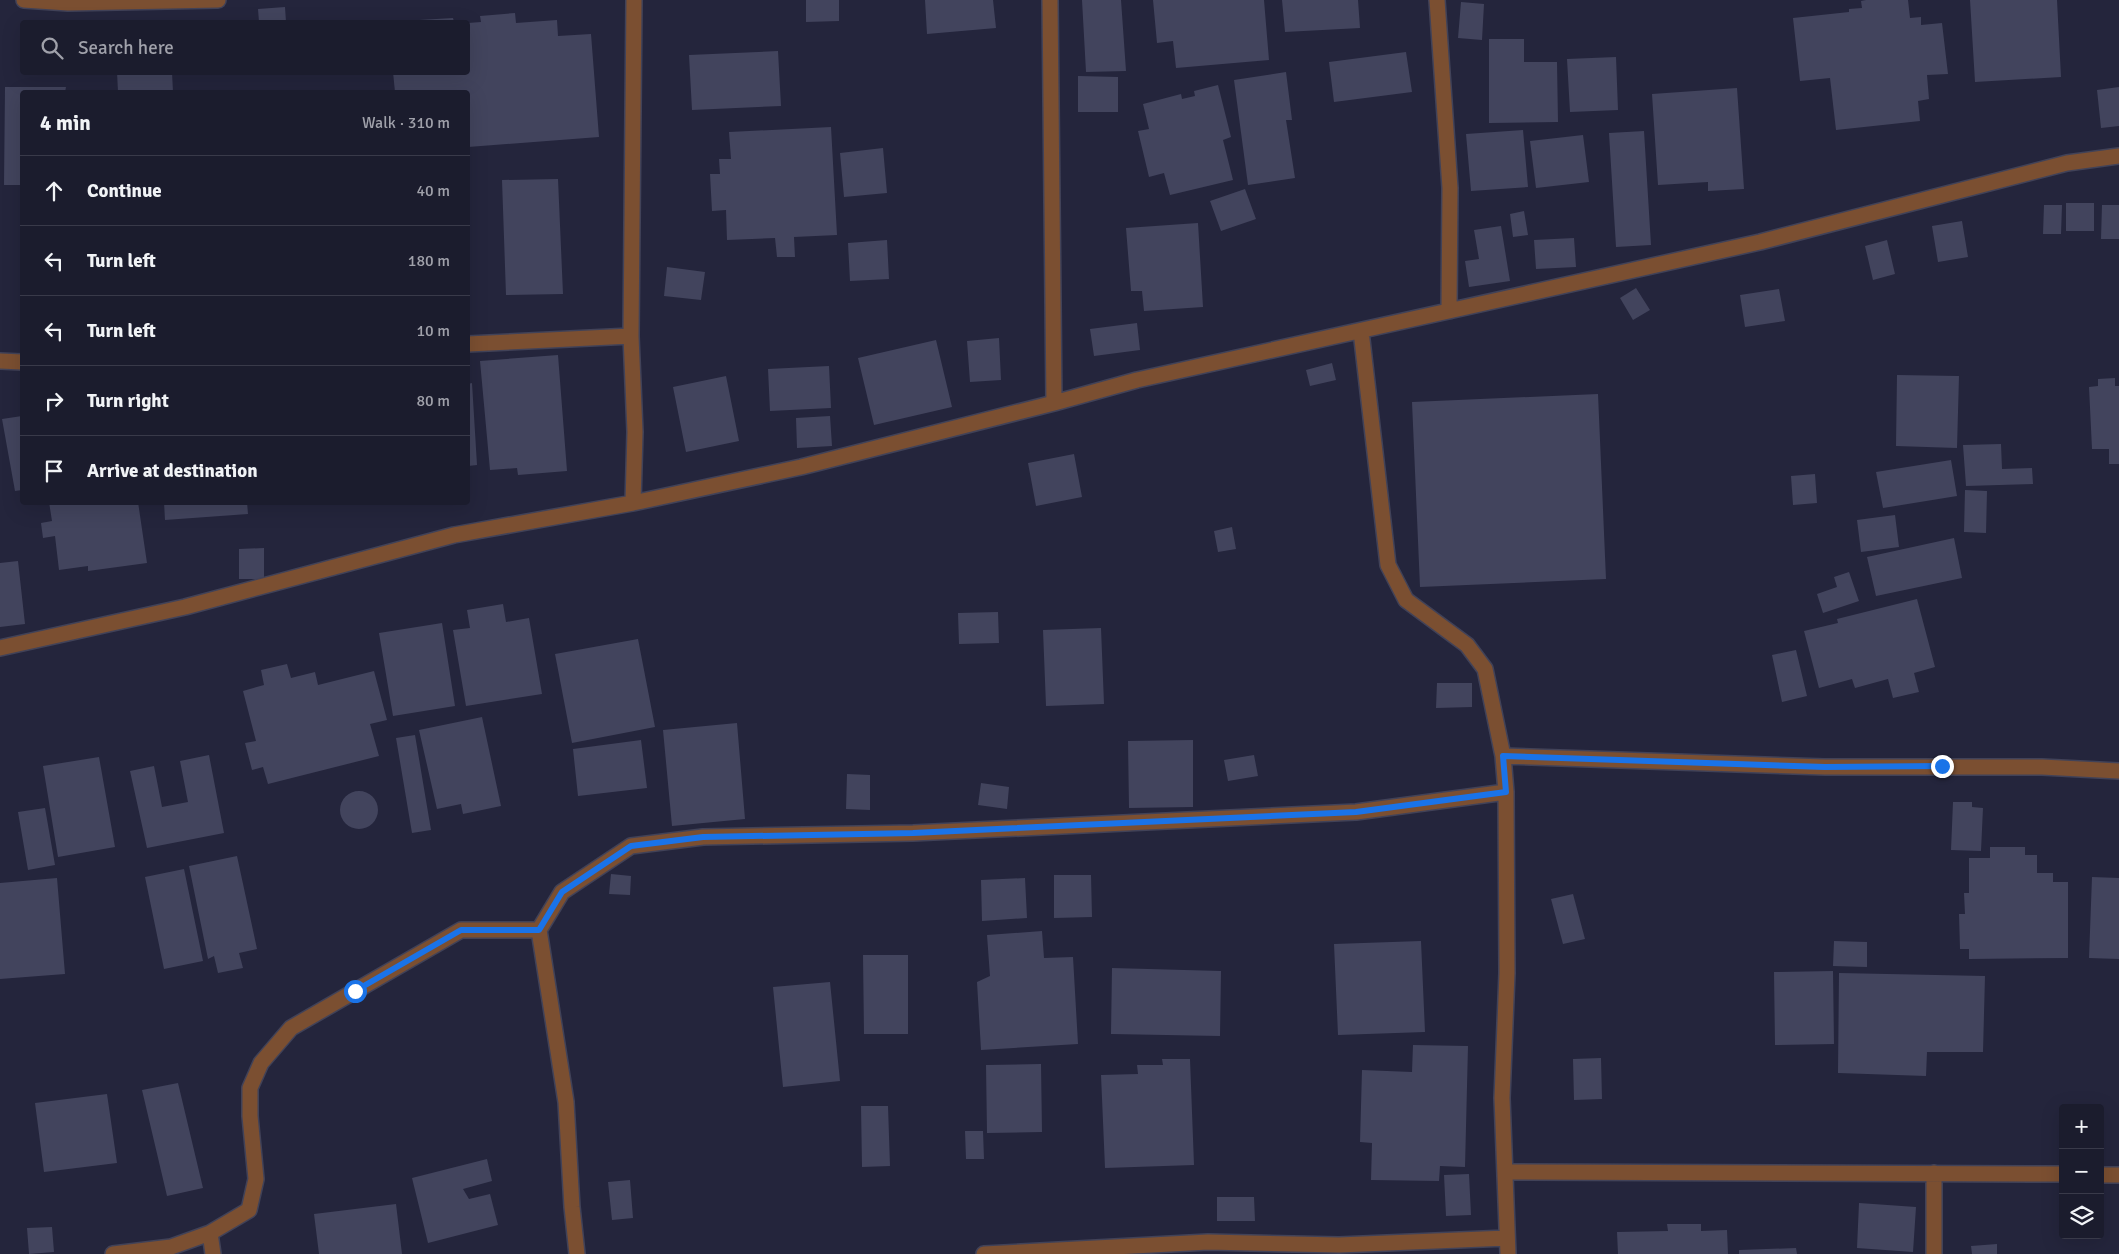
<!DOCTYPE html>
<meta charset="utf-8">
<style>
:root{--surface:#1b1c2d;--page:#242535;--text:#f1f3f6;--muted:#a0a1aa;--line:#393a49}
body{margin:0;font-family:Signika,sans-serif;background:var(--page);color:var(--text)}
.controls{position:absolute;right:15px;bottom:15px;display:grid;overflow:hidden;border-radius:5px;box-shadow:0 5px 20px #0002}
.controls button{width:45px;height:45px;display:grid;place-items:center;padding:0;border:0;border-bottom:1px solid var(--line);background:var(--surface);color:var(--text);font:25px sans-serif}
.stop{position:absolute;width:15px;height:15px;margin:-11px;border:4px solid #1a73e8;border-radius:50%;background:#fff}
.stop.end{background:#1a73e8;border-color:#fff;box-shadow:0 1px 5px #0008}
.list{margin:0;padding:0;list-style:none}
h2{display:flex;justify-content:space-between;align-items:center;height:65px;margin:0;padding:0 20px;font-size:21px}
h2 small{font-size:16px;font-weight:400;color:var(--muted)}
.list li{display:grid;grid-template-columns:32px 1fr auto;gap:15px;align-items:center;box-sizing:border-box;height:70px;padding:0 20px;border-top:1px solid var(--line)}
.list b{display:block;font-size:19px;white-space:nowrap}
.list em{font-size:16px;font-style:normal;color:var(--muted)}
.icon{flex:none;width:28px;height:28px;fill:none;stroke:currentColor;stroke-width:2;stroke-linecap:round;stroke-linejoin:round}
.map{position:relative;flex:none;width:2119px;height:1254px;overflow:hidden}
.search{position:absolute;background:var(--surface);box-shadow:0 5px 20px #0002;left:20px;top:20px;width:450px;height:55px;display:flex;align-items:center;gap:12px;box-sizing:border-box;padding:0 18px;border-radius:5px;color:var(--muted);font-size:19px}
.panel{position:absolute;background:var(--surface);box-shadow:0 5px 20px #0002;left:20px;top:90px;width:450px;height:415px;border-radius:5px}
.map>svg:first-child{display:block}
</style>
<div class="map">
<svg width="2119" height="1254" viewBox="0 0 2119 1254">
<rect width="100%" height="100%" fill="#24253c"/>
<!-- building -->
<path fill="#42445d" d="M806,0h33v21l-33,1z
M925,0h68l3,28 -69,6z
M1082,0h39l5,71 -40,1z
M1153,0h111l5,60 -93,8 -3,-27 -16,2z
M1282,0h76l2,28 -75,4z
M1866,0h42l2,18 11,-1v8l21,-2 6,51 -21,1 2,24 -11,2 2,20 -84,9 -6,-52 -30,3 -7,-63 56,-6v-3l13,-1 -1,-7z
M1970,0h87l4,77 -86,5z
M1461,2l23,2 -2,36 -24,-2z
M285,7l1,15h-27l-1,-13z
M515,13l1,10 41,-3 1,16 33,-2 8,103 -131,10v-55h-73l-2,-20h75v-49l13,-1 -1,-6z
M453,18l1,4h-35v-2z
M1489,39h35v23h33l1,60 -69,1z
M778,51l3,55 -89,4 -3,-55z
M1406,52l6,40 -78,10 -5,-40z
M1616,57l2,53 -48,2 -3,-53z
M117,72h55l1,20h-55z
M1286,72l6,48h-6l9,58 -47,7 -14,-105z
M1078,76l40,1v35h-40z
M1218,85l13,52 -8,3 10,40 -63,15 -6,-22 -15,4 -11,-46 11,-2 -6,-25 38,-10 1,5 13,-3 -1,-5z
M5,87h61l-1,5h-43v93h-18z
M2119,87v39l-18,2 -4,-38z
M1737,88l7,101 -36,2v-9l-50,3 -6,-91z
M831,127l6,108 -43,2 1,20h-18l-2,-19 -48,2 -1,-30 -14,1 -2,-37h10l-1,-15h12l-2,-27z
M1523,130l5,57 -57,4 -5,-57z
M1644,131l7,114 -35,2 -7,-114z
M1583,135l6,47 -53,6 -6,-47z
M883,148l4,45 -43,4 -4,-44z
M558,179l5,115 -57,1 -4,-115z
M1245,189l11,30 -35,12 -11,-30z
M2066,203h28v28h-28z
M2044,205h18l-1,29h-18z
M2102,205h17v34h-18z
M1524,211l4,24 -15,2 -3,-23z
M1962,221l6,36 -30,5 -6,-36z
M1198,223l5,84 -59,4 -2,-20h-11l-5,-63z
M1501,226l9,55 -41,6 -4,-26 14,-2 -5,-29z
M1574,238l2,29 -40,2 -2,-29z
M887,240l2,39 -39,2 -2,-38z
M1887,240l8,34 -22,6 -8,-34z
M667,267l38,5 -4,28 -37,-4z
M1636,288l14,22 -17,10 -13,-22z
M1779,289l6,32 -40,6 -5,-32z
M1137,323l3,27 -46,6 -4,-27z
M999,338l2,42 -31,2 -3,-41z
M936,340l16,67 -78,18 -16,-67z
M558,355l9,116 -49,4 -1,-7 -27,2 -10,-109z
M1332,363l4,17 -26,6 -4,-16z
M829,366l2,42 -61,3 -2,-42z
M1897,375l62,1 -2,72 -61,-2z
M726,376l13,65 -53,11 -13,-65z
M2115,378v8h4v78h-10v-15h-17l-3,-62 9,-1v-7z
M472,383l5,82 -9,1v-82z
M1598,394l8,185 -186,8 -8,-185z
M22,416v74l-7,1 -13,-72z
M830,416l2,30 -35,2 -1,-30z
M2001,444l1,25 30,-1 1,16 -67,2 -3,-41z
M1074,454l8,43 -46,9 -8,-43z
M1951,460l6,36 -74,12 -7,-36z
M1815,474l2,29 -24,2 -2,-29z
M1965,490l22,1 -1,42 -22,-1z
M49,502h89l9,61 -59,8v-5l-29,4 -4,-34 -12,2 -2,-15 11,-2z
M164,502h83l1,12 -83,6z
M1895,515l4,32 -38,5 -4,-32z
M1232,527l4,22 -18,3 -4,-21z
M1954,538l8,40 -86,18 -9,-39z
M264,548v31h-25v-30z
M18,561l7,63 -25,3v-64z
M1849,572l10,29 -36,12 -6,-19 20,-7 -3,-10z
M1917,599l18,68 -21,6 5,19 -26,6 -5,-19 -33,9 -3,-9 -33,9 -15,-57 34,-8 -1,-4z
M503,604l3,18 23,-4 13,76 -76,12 -13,-76 17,-2 -3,-18z
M998,612l1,31 -40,1 -1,-31z
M442,623l13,83 -62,10 -14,-83z
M1101,628l3,76 -58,2 -3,-76z
M638,639l17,88 -83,16 -17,-89z
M1796,650l11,46 -25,6 -10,-47z
M287,664l4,14 24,-6 3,13 56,-14 13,49 -17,4 9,32 -111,28 -5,-17 -11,3 -7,-27 11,-2 -13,-50 21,-6 -3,-15z
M1437,683h35v24l-36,1z
M482,717l19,89 -38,8 -2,-10 -24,5 -18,-79z
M737,723l8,96 -73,7 -9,-96z
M415,735l16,95 -19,3 -16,-95z
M641,740l6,48 -69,8 -5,-47z
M1193,740v67l-64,1 -1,-67z
M209,755l15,78 -77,15 -17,-77 24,-5 8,41 26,-5 -8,-41z
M1254,755l4,21 -30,5 -4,-21z
M99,757l16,90 -57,10 -15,-91z
M847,774l23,1v35l-24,-1z
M981,783l28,4 -2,22 -29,-4z
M340 810a19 19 0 1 1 38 0a19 19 0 1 1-38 0Z
M1953,802h19v5l11,1 -2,43 -30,-1z
M45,808l10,57 -27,5 -10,-58z
M1990,847h35v8h12v18h16v9h15v76l-99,1v-10h-9l-1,-35h6l-1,-21h5v-35h21z
M237,856l20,93 -18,4 4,15 -25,5 -4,-17 -6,3 -19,-93z
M184,869l19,92 -39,8 -19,-92z
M611,874l20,2 -1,19 -21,-1z
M1054,875h37l1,42 -38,1z
M2092,877l27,1v81l-30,-1z
M57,878l8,96 -65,5v-96z
M1025,878l2,40 -45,3 -1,-41z
M1573,894l12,45 -22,5 -12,-45z
M1042,931l2,27 29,-1 5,87 -97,6 -4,-68 13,-6 -3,-41z
M1421,941l4,91 -87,3 -4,-91z
M1834,941l33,1v25l-34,-1z
M863,955h45v79h-44z
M1112,968l109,3 -1,65 -109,-2z
M1833,971l1,73 -59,1 -1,-73z
M1839,973l146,3 -2,76h-56l-1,24 -88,-3z
M830,982l10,99 -57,6 -10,-100z
M1413,1045l55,1 -3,121 -25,-1 -1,15 -68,-1 1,-37 -12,-1 2,-72 50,2z
M1601,1058l1,41 -28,1 -1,-41z
M1162,1059h28l4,106 -89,3 -4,-93 37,-1 -1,-9h26z
M1041,1064l1,68 -55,1 -1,-68z
M178,1083l25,105 -36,8 -25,-106z
M107,1094l10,69 -73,9 -9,-69z
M2067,1105h28v3h-28z
M861,1106h27l2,60 -28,1z
M965,1131h18l1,28h-18z
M487,1159l5,22 -29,8 6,10 21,-5 8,31 -70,18 -16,-65z
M1469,1174l2,41 -25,1 -2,-41z
M630,1180l3,38 -21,2 -4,-38z
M1217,1197h37l1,24h-38z
M1859,1203l57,4 -3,45 -56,-4z
M396,1204l6,50h-83l-5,-40z
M1667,1224h34v7l26,-1 1,24h-110l-1,-22 51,-1z
M52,1227l2,25 -25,2 -2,-26z
M1997,1244v10h-25l-1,-8z
M1796,1248l1,6h-58v-4z"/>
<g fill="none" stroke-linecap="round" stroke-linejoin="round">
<!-- street casing -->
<g stroke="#414258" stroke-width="18">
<path id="street" d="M24,0l44,3 150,-3
M1050,0l4,403
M1437,0l13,188 -1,123
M1361,331l27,234 18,35 61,45 18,24 18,87 3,36 1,181 -5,125 6,156
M468,344l163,-8
M0,361l22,1
M633,503l2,-71 -4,-96 3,-336
M0,648l185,-41 269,-72 179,-32 168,-36 253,-64 83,-23 623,-138 307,-79 52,-7
M1503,756l322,11h217l77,4
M1505,1172l558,2
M1934,1173v81
M2100,1175h19
M210,1233l3,21
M113,1254l58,-7 39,-14 39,-23 7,-31 -6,-63v-28l11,-25 30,-35 170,-98h78
M577,1254l-5,-47 -6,-105 -27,-172 23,-38 69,-46 72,-9 210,-4 443,-21 150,-20
M984,1254l224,-12 131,3 168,-7"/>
</g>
<!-- street -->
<use href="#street" stroke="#7b4f31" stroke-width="15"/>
</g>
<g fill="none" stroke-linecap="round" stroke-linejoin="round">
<!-- route -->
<path stroke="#1a73e8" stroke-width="6" d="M355,991l106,-61h78l23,-38 69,-46 72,-9 210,-4 443,-21 150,-20 -3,-36 322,11 117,-1"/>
</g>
</svg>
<div class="controls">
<button>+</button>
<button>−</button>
<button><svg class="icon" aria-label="layers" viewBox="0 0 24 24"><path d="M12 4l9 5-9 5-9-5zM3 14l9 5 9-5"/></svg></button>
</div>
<div class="stop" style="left:355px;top:991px"></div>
<div class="stop end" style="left:1942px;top:766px"></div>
<div class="search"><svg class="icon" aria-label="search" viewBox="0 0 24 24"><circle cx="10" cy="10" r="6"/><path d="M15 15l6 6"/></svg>Search here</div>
<section class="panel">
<h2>4 min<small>Walk · 310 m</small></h2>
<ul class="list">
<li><svg class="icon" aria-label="ahead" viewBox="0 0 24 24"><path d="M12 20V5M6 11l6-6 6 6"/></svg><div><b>Continue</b></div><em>40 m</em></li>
<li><svg class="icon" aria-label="left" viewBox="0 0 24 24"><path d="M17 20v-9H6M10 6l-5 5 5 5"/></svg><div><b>Turn left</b></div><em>180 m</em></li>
<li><svg class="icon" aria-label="left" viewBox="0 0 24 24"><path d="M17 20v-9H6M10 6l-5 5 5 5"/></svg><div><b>Turn left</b></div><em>10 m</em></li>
<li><svg class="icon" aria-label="right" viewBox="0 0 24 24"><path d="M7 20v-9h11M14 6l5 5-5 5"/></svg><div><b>Turn right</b></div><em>80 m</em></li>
<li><svg class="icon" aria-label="arrive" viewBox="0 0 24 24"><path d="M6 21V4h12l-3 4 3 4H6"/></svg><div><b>Arrive at destination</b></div></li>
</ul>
</section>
</div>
